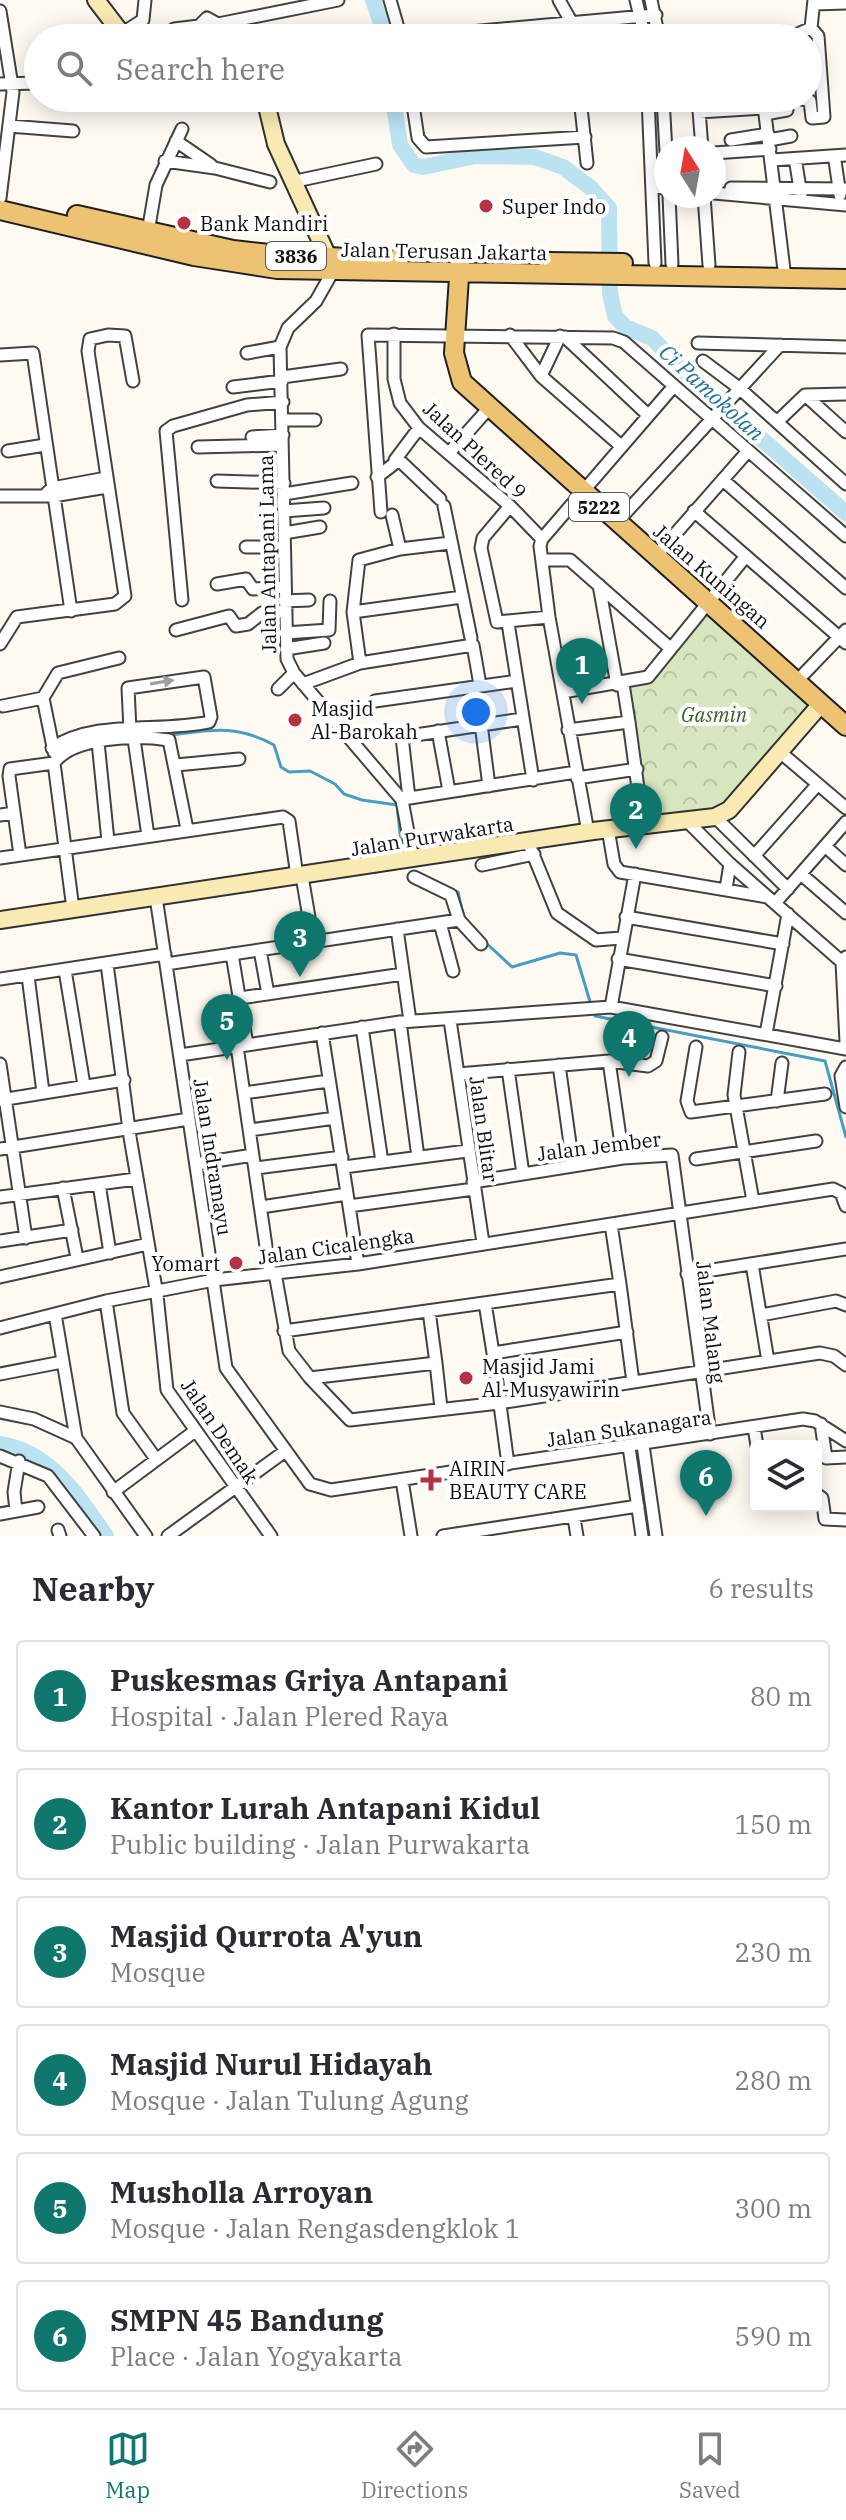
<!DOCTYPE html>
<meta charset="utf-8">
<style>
:root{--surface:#fff;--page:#f2f2f3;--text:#2b2b33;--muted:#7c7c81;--line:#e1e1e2;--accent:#0f766e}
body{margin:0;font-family:"IBM Plex Serif",serif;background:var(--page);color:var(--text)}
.controls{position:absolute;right:24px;bottom:24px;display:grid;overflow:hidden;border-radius:8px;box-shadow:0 4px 20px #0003}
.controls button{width:72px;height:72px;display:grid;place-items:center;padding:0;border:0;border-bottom:2px solid var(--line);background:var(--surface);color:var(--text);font:40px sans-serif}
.compass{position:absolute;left:654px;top:136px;width:72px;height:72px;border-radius:50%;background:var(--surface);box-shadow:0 4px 20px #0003;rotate:349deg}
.you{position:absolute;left:476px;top:712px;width:28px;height:28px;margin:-20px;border:6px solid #fff;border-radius:50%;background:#1a73e8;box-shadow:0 0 0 12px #1a73e833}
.badge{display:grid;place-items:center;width:52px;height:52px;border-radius:50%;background:var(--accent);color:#fff;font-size:26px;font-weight:700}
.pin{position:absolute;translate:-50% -66px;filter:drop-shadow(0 2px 4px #0008)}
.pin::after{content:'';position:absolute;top:42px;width:28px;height:24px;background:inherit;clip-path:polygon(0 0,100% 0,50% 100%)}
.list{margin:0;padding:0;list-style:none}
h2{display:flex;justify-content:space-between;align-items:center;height:104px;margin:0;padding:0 32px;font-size:34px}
h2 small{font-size:26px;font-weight:400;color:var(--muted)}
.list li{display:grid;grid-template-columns:52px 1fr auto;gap:24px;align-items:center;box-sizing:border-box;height:112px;margin:0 16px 16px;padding:0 16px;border:2px solid var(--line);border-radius:8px}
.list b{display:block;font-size:30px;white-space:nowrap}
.list p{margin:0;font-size:26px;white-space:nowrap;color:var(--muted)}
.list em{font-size:26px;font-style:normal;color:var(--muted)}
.icon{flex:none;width:44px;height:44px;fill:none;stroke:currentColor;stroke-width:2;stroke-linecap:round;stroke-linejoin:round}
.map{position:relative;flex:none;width:846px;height:1536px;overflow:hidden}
.search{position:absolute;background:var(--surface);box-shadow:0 4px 20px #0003;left:24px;right:24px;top:24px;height:88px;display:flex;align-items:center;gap:20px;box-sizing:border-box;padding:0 28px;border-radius:44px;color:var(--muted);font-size:30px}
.sheet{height:872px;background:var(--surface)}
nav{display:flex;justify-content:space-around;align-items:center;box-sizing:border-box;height:112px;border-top:2px solid var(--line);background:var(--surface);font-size:22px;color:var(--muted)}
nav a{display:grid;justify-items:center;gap:4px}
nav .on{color:var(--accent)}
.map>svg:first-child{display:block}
</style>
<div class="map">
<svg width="846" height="1536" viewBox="0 0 846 1536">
<defs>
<pattern id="park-crowns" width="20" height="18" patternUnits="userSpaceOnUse" patternTransform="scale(2)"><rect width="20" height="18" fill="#d7e6be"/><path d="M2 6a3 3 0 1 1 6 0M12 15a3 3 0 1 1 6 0" fill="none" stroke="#b7c4a2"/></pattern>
</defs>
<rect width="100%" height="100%" fill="#fefaf2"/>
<!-- park -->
<path fill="url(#park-crowns)" d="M709,600l112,104 -92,106 -86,15 -20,-141 25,-7z"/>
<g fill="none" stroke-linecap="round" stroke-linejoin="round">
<!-- stream -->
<path stroke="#479ec2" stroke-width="3" d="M170,735c40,-5 66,-11 104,10l7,22 8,5 21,-1 25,13 9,10 18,6 35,5 5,47
M452,890l6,2 6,26
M484,941l28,26 48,-14 16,2 15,50
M594,1012l1,4 230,45 21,76"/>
<!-- river -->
<path stroke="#bae2f1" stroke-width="16" d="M373,0l13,38
M393,98l7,47 14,20 9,2 53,-11 59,1 28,10 28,21 18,20 1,85 5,23 10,11 27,11 32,33 162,142
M0,1444c51,8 79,53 106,92"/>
<!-- street casing -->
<g stroke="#424242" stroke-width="15">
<path id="street" d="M390,0l11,38
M559,0l14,25 1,13
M636,0l9,38
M651,0l8,38
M814,4l32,-1
M0,11l13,81 -13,106
M174,29l25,-3 8,-8 11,6 120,-24
M121,34l22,-14 2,-20
M693,36l49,-2 9,4
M217,38l1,-14
M404,38l252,-23
M789,38l22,-10 3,-28
M0,84l38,-1
M412,98l6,40 8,9 159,-10
M580,98l7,65
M648,98l7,165
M663,98l3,54
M698,98l4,50
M763,98l22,180
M797,98l13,3 2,17 12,-1 -6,-81 -7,-8
M699,112l65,-4
M765,114l22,-4
M9,126l64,5
M731,140l37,-6
M769,140l22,-4
M176,141l35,24
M714,153l56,-4
M772,160l74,-5
M165,161l50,7 55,14
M835,161l5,34
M796,164l5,31
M296,181l80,-17
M666,188l-14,-1 14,1
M731,188l115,1
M714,193l132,12
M669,196l3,68
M704,196l5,69
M148,232l8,-47 26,-56
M333,271l-17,30 -28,27 -8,19 7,312 7,14 108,127 11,59
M394,334v45l6,24 19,25 91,78 32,33
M510,335l31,41
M560,336l-19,40 80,70
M565,337l83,78
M698,343l148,4
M247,353l33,-6
M0,355l33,-2 38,258
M703,361l36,27 107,96
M282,377l59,-8
M233,387l49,-6
M805,395l41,37
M283,420h32
M777,422l28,-27 41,-1
M252,437l31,-2
M198,447l84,-2
M8,451l37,-6
M449,453l40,-45
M395,460l24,-32
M377,477l22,-17 41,39
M723,480l123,108
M217,481l67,2
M47,493l5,-5 54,-10
M284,494l68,-11
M0,496h53l54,-9
M444,506l27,132
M510,506l-27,32 -2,10 16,74 52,-5
M284,511l40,-3
M694,511l152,132
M381,512l-13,-177 245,3 11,4 222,194
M392,515l8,34
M617,522l163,-177
M284,533l36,-6
M246,547h37
M655,557l93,-106
M543,560h27l100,88
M217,584l29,-5 7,10 31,-2
M599,585l18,100
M182,600l-16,-169 7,-5 74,-21 36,-3
M284,601l25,-1
M353,612l109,-15
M508,623l25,157
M176,630l53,-14 7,10 12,-2 14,-11 23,-2
M285,633l44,-3 1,-29
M0,644l17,-27 98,-13 10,-8 -37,-245 2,-12 18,-4 17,1 8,45
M286,649l38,-6
M360,663l-7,-51 6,-52 41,-11 50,-6
M797,681l49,-51
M303,684l57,-21 113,-18 7,40
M623,684l6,38
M278,689l16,-16
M563,692l85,-15 98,-121
M43,698l15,-25 61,-15
M375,701l142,-20
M3,706l40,-8 11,54
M481,724l8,62
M568,730l61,-8 14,103
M438,731l11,60
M134,739l14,97
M98,742l10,99
M52,748c44,-29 107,-15 157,-26l2,-5 -7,-40 -76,11 2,42
M780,752l66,56
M176,765l63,-6
M9,776l11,79
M9,776l1,-7 44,-6
M577,778l60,-9
M409,798l-7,-61 120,-18
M403,799l173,-27
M0,815l14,-2
M715,817l73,72
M686,820l44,44 112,98
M608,829l6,35 6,8 147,25
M588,832l-39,-215 -9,-71 2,-7 132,-153
M528,842l29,71 39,27 25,-2
M825,846l21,19
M754,856l64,-72
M0,858l283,-41 6,4 8,55
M482,865l52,-11
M801,874l45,39
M302,876l11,65
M726,889l4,-25
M156,897l70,471 84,116 21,6 472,-71 12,2 31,20
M776,902l70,-80
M73,909l-19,-146c19,-27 84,-28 115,-23l18,89
M626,917l157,27
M459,920l22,24
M440,923l13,48
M397,929l13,92
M260,950l8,44
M232,954l15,91
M846,957l-4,5 4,80
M618,959l158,27
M107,964l23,173 27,158 10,95 104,146
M166,964l293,-44 -8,-25 -37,-18
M65,970l19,115
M28,976l15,116
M0,979l165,-25
M240,998l163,-24
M611,1007l24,-133
M450,1020l33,223
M400,1022l18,135
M362,1027l20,135
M322,1033l36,231
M766,1034l22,-120
M237,1046l33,228
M696,1047l-9,54 4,11 134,-18
M739,1052l-5,43 19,106
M180,1055l220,-33 211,-15 235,42
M609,1061l14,97
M0,1064l26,174
M559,1065l14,100
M846,1067l-5,9 5,31
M508,1069l15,105
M458,1074l151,-13 39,5 8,-5 6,-24
M244,1093l84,-12
M0,1100l124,-20
M777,1101l5,-38
M250,1130l85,-12
M0,1149l189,-30
M696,1159l120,-18
M196,1164l57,-9
M344,1167l123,-16
M256,1168l86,-11
M473,1182l150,-24 49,-3 38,279
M99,1184l11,69
M63,1188l14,70
M0,1197l136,-18
M349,1206l125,-17
M261,1207l86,-13
M611,1224l9,60
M0,1241l72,-11
M752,1264l16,97
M275,1273l14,78 21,27 40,42 149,-17 321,-50 14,3 12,9
M687,1274l159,-25
M0,1277l148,-33
M106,1301l17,112 33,46
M485,1303l8,50 134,-21
M55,1314l21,124
M761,1315l75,-14 10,4
M0,1328l106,-27 108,-21 144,-16 475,-75 8,4 5,13
M284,1331l336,-47 13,98
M493,1353l15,111
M436,1363l5,45
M0,1374l62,-12
M310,1378l126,-15 -7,-52
M0,1412l34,7 42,19 70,98
M821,1424l5,34 20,-1
M754,1427l3,19
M643,1445l13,91
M629,1447l13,89
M0,1456l48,20 46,60
M402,1480l9,56
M113,1492l82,-61
M816,1494l6,4 3,21 21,1
M16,1511l-2,-19 5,-31
M0,1514l38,-7
M574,1518l3,18
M58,1530l2,6
M168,1536l116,-84
M443,1536l195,-30"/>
</g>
<!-- secondary casing -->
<g stroke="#313131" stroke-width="20">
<path id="secondary" d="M96,0l29,38
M265,98l11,46 52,113
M0,920l593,-89 122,-14 14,-7 92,-106"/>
</g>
<!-- primary casing -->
<g stroke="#202020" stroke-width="22">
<path id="primary" d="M0,210l194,46 83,13 569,10
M77,215l156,35 45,5 121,5
M460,262l-6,91 8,29 384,344
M549,262l74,1"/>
</g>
<!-- street -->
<use href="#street" stroke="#fff" stroke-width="11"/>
<!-- secondary -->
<use href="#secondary" stroke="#f8eab2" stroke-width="16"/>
<!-- primary -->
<use href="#primary" stroke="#edc373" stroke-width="18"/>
</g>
<!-- one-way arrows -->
<defs><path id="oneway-solid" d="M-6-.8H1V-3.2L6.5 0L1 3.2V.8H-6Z" transform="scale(2)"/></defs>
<use fill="#9f9f9f" href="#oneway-solid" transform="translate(162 682) rotate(-9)"/>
<!-- markers -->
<g fill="#b43245" stroke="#fff" stroke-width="3">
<circle cx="486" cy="206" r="8"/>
<circle cx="184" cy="223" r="8"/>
<circle cx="295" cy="720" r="8"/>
<circle cx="236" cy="1263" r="8"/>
<circle cx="466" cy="1378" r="8"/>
<path d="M427 1468h8v8h8v8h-8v8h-8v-8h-8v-8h8z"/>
</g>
<g text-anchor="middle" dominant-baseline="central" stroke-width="8" stroke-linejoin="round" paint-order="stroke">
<!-- shield labels -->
<g fill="#fff" stroke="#575757" stroke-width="2">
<rect x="266" y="242" width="60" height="28" rx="6"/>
<rect x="569" y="493" width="60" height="28" rx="6"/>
</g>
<g font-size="18" font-weight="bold" fill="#0f0f0f">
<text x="296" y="256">3836</text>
<text x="599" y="507">5222</text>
</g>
<!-- poi labels -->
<g font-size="20" fill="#0f0f0f" stroke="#fff" text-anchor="start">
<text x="502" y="206">Super Indo</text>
<text x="200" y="223">Bank Mandiri</text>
<text x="311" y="708">Masjid<tspan x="311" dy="23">Al-Barokah</tspan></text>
<text x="220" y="1263" text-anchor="end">Yomart</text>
<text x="482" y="1366">Masjid Jami<tspan x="482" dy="23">Al-Musyawirin</tspan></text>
<text x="449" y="1468">AIRIN<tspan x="449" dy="23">BEAUTY CARE</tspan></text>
</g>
<!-- street labels -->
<g font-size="20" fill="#0f0f0f" stroke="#fff">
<text transform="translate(444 251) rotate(1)">Jalan Terusan Jakarta</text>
<text transform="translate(475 450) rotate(43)">Jalan Plered 9</text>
<text transform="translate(267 554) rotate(-91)">Jalan Antapani Lama</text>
<text transform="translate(712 576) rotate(41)">Jalan Kuningan</text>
<text transform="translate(432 836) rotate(-9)">Jalan Purwakarta</text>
<text transform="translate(484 1129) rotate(82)">Jalan Blitar</text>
<text transform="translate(599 1146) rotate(-7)">Jalan Jember</text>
<text transform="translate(213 1157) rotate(81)">Jalan Indramayu</text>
<text transform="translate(336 1246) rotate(-8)">Jalan Cicalengka</text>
<text transform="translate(711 1322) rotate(83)">Jalan Malang</text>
<text transform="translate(629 1428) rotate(-8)">Jalan Sukanagara</text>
<text transform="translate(220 1431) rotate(56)">Jalan Demak</text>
</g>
<!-- park labels -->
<g font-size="20" font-style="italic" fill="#376224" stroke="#fff">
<text x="714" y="714">Gasmin</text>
</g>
<!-- water labels -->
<g font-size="22" font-style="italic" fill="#227097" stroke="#fff">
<text transform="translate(712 392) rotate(42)">Ci Pamokolan</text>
</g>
</g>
</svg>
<div class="controls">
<button><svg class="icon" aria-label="layers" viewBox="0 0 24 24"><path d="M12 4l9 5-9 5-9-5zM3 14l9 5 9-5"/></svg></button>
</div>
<svg class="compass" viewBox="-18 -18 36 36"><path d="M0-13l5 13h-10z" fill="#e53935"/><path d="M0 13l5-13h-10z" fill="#7c7c81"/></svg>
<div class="you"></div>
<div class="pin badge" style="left:582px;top:704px">1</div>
<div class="pin badge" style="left:636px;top:849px">2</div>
<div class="pin badge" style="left:300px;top:977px">3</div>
<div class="pin badge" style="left:629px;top:1077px">4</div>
<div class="pin badge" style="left:227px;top:1060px">5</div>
<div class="pin badge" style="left:706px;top:1516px">6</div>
<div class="search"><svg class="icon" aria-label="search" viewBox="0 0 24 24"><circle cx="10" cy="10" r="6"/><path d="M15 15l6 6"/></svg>Search here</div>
</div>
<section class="sheet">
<h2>Nearby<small>6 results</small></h2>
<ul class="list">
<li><span class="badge">1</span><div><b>Puskesmas Griya Antapani</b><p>Hospital · Jalan Plered Raya</p></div><em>80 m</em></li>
<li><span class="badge">2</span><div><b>Kantor Lurah Antapani Kidul</b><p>Public building · Jalan Purwakarta</p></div><em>150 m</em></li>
<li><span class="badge">3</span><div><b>Masjid Qurrota A'yun</b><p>Mosque</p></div><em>230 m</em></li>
<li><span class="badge">4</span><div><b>Masjid Nurul Hidayah</b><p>Mosque · Jalan Tulung Agung</p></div><em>280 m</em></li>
<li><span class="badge">5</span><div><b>Musholla Arroyan</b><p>Mosque · Jalan Rengasdengklok 1</p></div><em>300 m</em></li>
<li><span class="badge">6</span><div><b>SMPN 45 Bandung</b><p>Place · Jalan Yogyakarta</p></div><em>590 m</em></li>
</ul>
</section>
<nav>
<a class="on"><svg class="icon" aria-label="map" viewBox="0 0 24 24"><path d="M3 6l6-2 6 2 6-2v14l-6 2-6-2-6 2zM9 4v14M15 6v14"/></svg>Map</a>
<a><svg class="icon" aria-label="directions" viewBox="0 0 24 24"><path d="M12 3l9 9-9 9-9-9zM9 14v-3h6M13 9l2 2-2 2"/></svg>Directions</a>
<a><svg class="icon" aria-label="saved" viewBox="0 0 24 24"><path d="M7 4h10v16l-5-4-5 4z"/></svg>Saved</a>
</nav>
